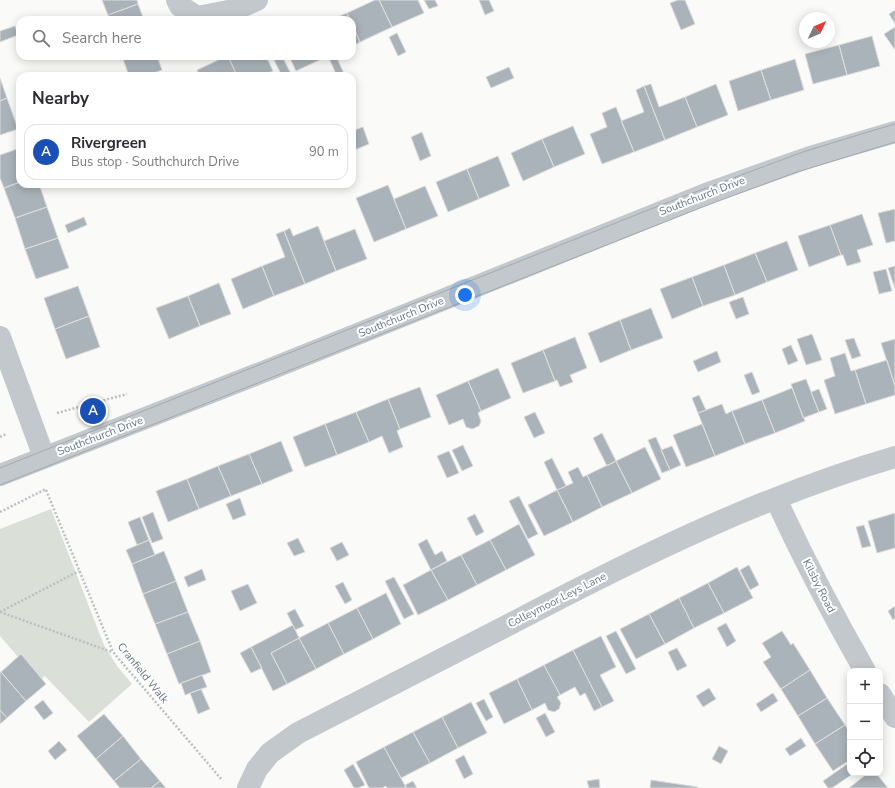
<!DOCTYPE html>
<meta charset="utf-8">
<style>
:root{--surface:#fff;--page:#f7f7f7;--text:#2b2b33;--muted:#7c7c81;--line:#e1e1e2;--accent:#0b8043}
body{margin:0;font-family:"Nunito Sans",sans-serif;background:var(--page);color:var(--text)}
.controls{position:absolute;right:12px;bottom:12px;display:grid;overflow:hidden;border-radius:8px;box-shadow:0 2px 10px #0003}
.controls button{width:36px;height:36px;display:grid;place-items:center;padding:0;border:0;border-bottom:1px solid var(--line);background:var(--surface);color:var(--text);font:20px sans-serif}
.compass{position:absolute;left:799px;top:12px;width:36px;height:36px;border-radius:50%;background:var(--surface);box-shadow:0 2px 10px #0003;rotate:46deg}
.you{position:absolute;left:465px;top:295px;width:14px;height:14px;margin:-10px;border:3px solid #fff;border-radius:50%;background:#1a73e8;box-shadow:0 0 0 6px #1a73e833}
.badge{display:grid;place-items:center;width:26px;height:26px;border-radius:50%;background:var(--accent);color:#fff;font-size:13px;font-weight:700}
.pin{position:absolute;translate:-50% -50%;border:2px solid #fff;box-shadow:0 1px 4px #0006}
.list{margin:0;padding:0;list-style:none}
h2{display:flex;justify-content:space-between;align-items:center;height:52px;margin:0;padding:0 16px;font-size:17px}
h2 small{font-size:13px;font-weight:400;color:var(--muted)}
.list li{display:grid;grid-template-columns:26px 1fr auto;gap:12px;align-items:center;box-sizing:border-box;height:56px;margin:0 8px 8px;padding:0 8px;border:1px solid var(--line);border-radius:12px}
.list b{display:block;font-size:15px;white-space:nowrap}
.list p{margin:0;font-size:13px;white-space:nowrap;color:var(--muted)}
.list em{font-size:13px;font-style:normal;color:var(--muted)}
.icon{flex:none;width:22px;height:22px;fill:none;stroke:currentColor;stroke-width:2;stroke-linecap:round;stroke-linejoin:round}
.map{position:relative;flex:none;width:895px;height:788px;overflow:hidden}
.search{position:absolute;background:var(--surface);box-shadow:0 2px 10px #0003;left:16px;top:16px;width:340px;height:44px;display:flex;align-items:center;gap:10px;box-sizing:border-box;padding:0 14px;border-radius:12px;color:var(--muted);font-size:15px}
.panel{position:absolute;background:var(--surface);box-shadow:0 2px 10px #0003;left:16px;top:72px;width:340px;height:116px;border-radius:12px}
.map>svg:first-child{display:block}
</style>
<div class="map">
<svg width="895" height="788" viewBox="0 0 895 788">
<rect width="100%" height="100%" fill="#fafaf8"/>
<!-- green -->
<path fill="#dadfd7" d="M51,509l53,136 13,21 15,18 -43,38 -44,-46 -6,5 -39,-45v-107z"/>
<!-- building -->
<path fill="#aab3b9" stroke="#dcdcda" d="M102,0h35l1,4 -30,11z
M375,0h4l13,27 -32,15 -8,-18v-4h-2l-3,-7z
M379,0h39l6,13 -32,14z
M424,0h11l3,6 -9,3z
M479,0h10l5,11 -9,4z
M678,0h7l10,24 -14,6 -11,-27z
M138,4l6,16h-35l-1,-5z
M895,10v14l-6,-10z
M347,13l3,7h-19z
M352,24l8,18 -8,4z
M15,26l3,9 -18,7v-11z
M895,27v23l-11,-16z
M397,33l9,19 -8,4 -9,-19z
M872,36l8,30 -33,9 -8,-30z
M839,45l8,30 -34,9 -8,-30z
M122,56h35l5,14 -17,6h-16z
M227,56h1l9,20h-37l-3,-6z
M228,56h38l7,15 -12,5h-24z
M272,56h10l8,16 -8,4z
M289,56h39l-32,15z
M328,56h8l9,20h-8z
M795,59l9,31 -33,10 -10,-30z
M509,67l5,11 -23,10 -5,-11z
M761,70l10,30 -33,11 -9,-30z
M0,78l7,20 -7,3z
M651,84l8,23 26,-10 12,30 -32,13 -21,-54z
M716,84l12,31 -31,12 -12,-30z
M644,86l21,54 -31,12 -13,-31 23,-9 -8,-22z
M7,98l11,31 -18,6v-34z
M616,107l18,45 -32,12 -12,-30 17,-7 -5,-14z
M573,126l12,28 -31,13 -12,-28z
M363,127l6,17 -17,7v-20z
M422,132l9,24 -11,5 -9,-24z
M542,139l12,28 -31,14 -12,-28z
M20,148v34l-16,6 -4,-10v-23z
M498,156l12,30 -31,13 -12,-30z
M467,169l12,30 -31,13 -12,-30z
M20,182v2h19l8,23 -32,11 -11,-30z
M388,185l18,44 -32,13 -18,-44z
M425,186l13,30 -32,13 -12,-30z
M47,207l11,31 -33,11 -10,-31z
M895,209v32l-9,2 -8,-30z
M862,214l11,31 -16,5 4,12 -14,4 -4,-11h-2l-11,-30z
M84,217l3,8 -19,8 -3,-8z
M830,225l11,30 -32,12 -11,-31z
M318,226l18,45 -31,13 -21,-53 6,-3 3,8z
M355,229l12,30 -31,12 -12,-30z
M284,231l21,53 -31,12 -12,-30 23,-9 -9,-23z
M58,238l11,30 -33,11 -11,-30z
M787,241l11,29 -31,12 -12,-29z
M755,253l12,29 -32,13 -11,-30z
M724,265l11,30 -32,11 -11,-29z
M262,266l12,30 -31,13 -12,-30z
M895,266v23l-7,-21z
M886,269l6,22 -13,3 -6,-22z
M692,277l11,29 -31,13 -12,-30z
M219,283l12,31 -31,12 -12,-30z
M78,286l11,30 -34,13 -11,-31z
M188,296l12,30 -31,13 -13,-31z
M743,297l6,17 -13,5 -7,-17z
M651,308l12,30 -32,12 -11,-30z
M89,316l11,31 -34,12 -11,-30z
M620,320l11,30 -31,13 -12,-30z
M812,334l10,26 -16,5 -9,-26z
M575,337l12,31 -17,7 3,7 -13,5 -3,-7 -2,1 -12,-31z
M854,338l7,18 -9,3 -7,-19z
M895,339v47l-14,-43z
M791,345l7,16 -10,4 -6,-16z
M543,350l12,31 -32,12 -12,-30z
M717,351l4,11 -23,10 -5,-11z
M845,353l6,18 4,-1 11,34 -31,10 -11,-34 11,-4 -5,-18z
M887,360l8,26v9l-29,9 -11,-34z
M498,368l13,30 -30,13 -13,-30z
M752,372l8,20 -8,3 -8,-20z
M806,379l13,33 -16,6 -12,-34z
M468,381l13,30 -3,2 3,8 -2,5 -7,3 -6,-2 -3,-8 -14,6 -13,-30z
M420,387l11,30 -31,12 -12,-30z
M792,388l13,33 -30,12 -13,-33z
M819,389l8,20 -8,3 -8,-20z
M699,395l7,15 -8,3 -6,-15z
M388,399l12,30 -3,2 6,16 -14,6 -7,-17 -13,6 -13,-30z
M762,400l13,33 -30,11 -13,-33z
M722,404l4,10 6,-3 13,33 -30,12 -17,-43z
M356,412l13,30 -32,13 -12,-31z
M535,412l10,21 -11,5 -10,-21z
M325,424l12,31 -32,12 -12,-30z
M702,424l13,32 -29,11 -13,-32z
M602,433l14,28 -9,5 -14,-28z
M656,437l14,33 -8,3 -14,-33z
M281,441l12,30 -31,13 -13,-30z
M463,445l10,21 -11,5 -10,-21z
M672,446l9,19 -11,5 -9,-20z
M645,447l16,32 -29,14 -16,-32z
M449,451l10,22 -12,5 -10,-22z
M249,454l13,30 -31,12 -13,-30z
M552,458l14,28 -9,4 -13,-28z
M616,461l16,32 -30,14 -15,-32z
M218,466l13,30 -32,13 -12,-30z
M578,467l5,10 4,-2 15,32 -29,15 -16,-32 16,-7 -5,-11z
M187,479l12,30 -31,13 -12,-31z
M557,490l16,32 -29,14 -16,-31z
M519,496l19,38 -10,5 -19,-38z
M240,498l6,17 -13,5 -7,-16z
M153,512l10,27 -11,4 -10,-26z
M895,513v35l-18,5 -9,-32z
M475,514l9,18 -8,4 -9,-18z
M140,517l9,23 -12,5 -9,-23z
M519,524l16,31 -29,15 -16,-30z
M864,525l7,21 -9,2 -6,-21z
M298,538l7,14 -11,4 -7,-13z
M427,539l8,16 7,-4 5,10 -16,9 -13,-26z
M149,540l6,15 -23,9 -6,-14z
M490,540l16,30 -29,15 -16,-30z
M342,542l7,13 -12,6 -7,-13z
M164,551l12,30 -33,13 -11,-30z
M461,555l16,30 -29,15 -17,-30z
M749,565l10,20 -9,5 -10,-20z
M737,567l16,31 -29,15 -16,-30z
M202,569l4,11 -18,7 -4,-10z
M431,570l17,30 -30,15 -15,-30z
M394,577l20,37 -10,5 -19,-38z
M176,581l12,31 -33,12 -12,-30z
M343,582l9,18 -7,4 -10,-18z
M708,583l16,30 -30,15 -15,-30z
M248,584l9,19 -17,8 -9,-20z
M386,593l15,31 -28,15 -16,-31z
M679,598l15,30 -29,16 -16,-30z
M895,606v12l-2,2 -5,-9z
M357,608l16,31 -29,15 -16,-31z
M295,609l9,17 -9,4 -8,-17z
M188,612l12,29 -33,13 -12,-30z
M649,614l16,30 -29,15 -16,-30z
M328,623l16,31 -28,15 -17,-31z
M726,623l10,18 -9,6 -10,-19z
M293,625l6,13 -28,15 16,31 -14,7 -22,-44z
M616,631l20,38 -10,5 -20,-38z
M782,631l9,14 2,-2 17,27 -29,19 -18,-27 8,-5 -9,-14z
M601,636l15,31 -16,8 14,26 -12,6 -29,-57z
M299,638l17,31 -29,15 -16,-31z
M200,641l11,31 -32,12 -12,-30z
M251,647l11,21 -11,5 -11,-20z
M677,648l10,18 -10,5 -9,-19z
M573,650l29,57 -8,4 -9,-18 -5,3 -5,-9 -15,8 -16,-30z
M21,654l25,30 -20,17 -25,-29z
M544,665l16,30 -3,2 4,6 -2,6 -5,3 -6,-2 -3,-7 -13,7 -15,-31z
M810,670l17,28 -29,18 -17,-27z
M0,672h1l25,29 -19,17 -7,-8z
M202,675l5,12 -22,8 -4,-12z
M517,679l15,31 -28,14 -15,-31z
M709,688l7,11 -13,8 -7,-11z
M201,689l9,20 -12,5 -8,-21z
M773,693l5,8 -17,11 -5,-8z
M827,698l18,27 -30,19 -17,-28z
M484,699l9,18 -7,4 -10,-18z
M43,700l10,13 -9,7 -10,-13z
M471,702l16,31 -29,15 -16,-31z
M0,710l7,8 -7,6z
M545,713l10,19 -9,5 -10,-19z
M104,714l19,22 -27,23 -19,-23z
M442,717l16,31 -28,15 -17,-31z
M845,725l5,8v27l-17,11 -18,-27z
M413,732l17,31 -29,15 -17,-31z
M123,736l18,23 -27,22 -18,-22z
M801,738l5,8 -16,10 -5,-7z
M59,741l8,9 -12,10 -7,-9z
M719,746l9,5 -7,13 -9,-5z
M384,747l17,31 5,10h-19l-1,-2 -4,2h-13l-13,-26z
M464,755l9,19 -9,5 -9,-19z
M141,759l19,22 -9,7h-31l-6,-7z
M850,762v11h4l-22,15h-4l-5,-7z
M353,764l12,21 -7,3h-4l-10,-18z
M868,773h8l12,15h-39z
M599,779l1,9h-11l-2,-7z
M651,780l47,7v1h-48z
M160,781l6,7h-15z
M413,781l4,7h-10l-2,-3z"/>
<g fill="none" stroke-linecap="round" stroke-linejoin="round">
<!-- path -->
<path stroke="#bbbfc2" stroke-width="2.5" stroke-dasharray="2 2" stroke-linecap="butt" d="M57,413l70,-19
M0,437l6,-3
M46,490l67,162 109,128
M0,512l46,-23
M0,612l112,40
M0,612l79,-41"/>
<!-- minor -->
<path stroke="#c3c8cc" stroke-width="22" d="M177,0l3,6 17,11 37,-7 23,-10
M0,337l44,120
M776,499c27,59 57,116 89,172
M880,694l15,23
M248,788l9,-19 13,-16 28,-20c73,-37 145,-75 218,-112 122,-64 246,-125 379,-164"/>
<!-- tertiary -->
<path stroke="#c3c8cc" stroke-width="22" d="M0,475l273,-107 438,-176 99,-35 85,-25"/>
<!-- tram -->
<path stroke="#a2aab0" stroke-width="1" d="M0,468l666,-265 137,-51 55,-17 37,-11
M0,485l705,-279 89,-33 101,-31"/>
</g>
<g text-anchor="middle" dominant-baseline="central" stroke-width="4" stroke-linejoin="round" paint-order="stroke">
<!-- street labels -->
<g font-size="11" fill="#657683" stroke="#fff">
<text transform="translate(702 196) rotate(-21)">Southchurch Drive</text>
<text transform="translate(401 317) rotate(-22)">Southchurch Drive</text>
<text transform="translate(100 436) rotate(-21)">Southchurch Drive</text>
<text transform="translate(819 586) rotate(63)">Kilsby Road</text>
<text transform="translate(557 600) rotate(-27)">Colleymoor Leys Lane</text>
<text transform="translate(143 673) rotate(51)">Cranfield Walk</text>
</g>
</g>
</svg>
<div class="controls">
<button>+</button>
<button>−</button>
<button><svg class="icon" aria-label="locate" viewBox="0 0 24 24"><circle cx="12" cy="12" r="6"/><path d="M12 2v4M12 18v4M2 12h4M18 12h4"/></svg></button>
</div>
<svg class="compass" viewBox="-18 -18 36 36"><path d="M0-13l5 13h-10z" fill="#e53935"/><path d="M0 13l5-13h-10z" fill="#7c7c81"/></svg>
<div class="you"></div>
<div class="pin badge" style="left:93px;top:411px;background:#1a4fb4">A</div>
<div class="search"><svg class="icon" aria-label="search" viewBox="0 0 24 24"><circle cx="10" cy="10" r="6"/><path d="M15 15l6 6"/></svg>Search here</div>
<section class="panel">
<h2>Nearby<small></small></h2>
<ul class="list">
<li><span class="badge" style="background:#1a4fb4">A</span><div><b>Rivergreen</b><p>Bus stop · Southchurch Drive</p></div><em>90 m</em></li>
</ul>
</section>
</div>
